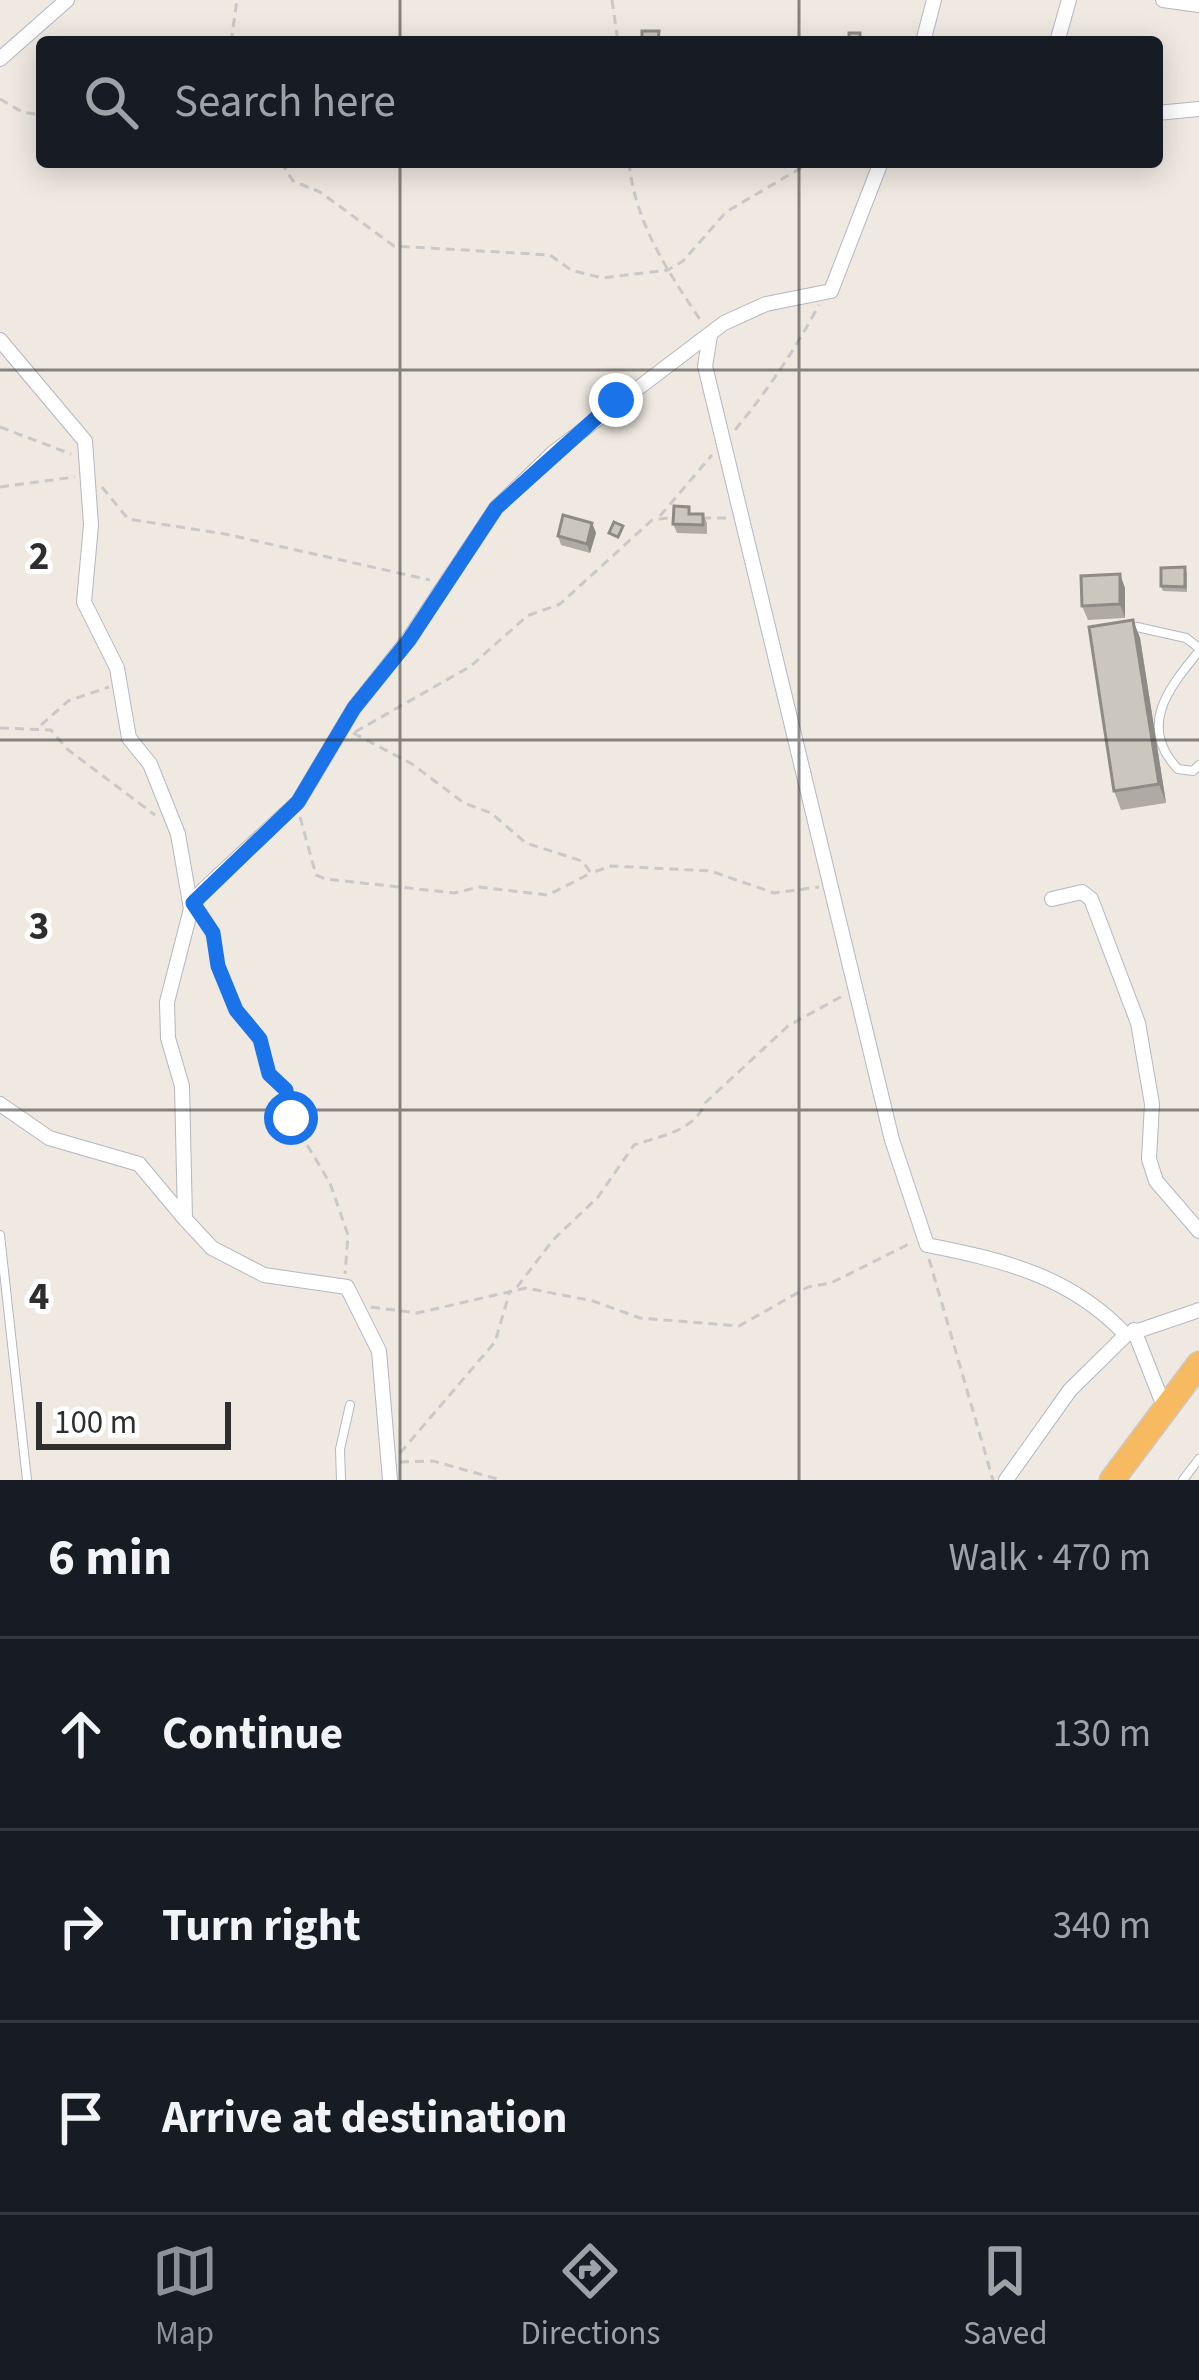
<!DOCTYPE html>
<meta charset="utf-8">
<style>
:root{--surface:#171b24;--page:#242831;--text:#f1f3f6;--muted:#9ea1a6;--line:#363941;--accent:#8c9099}
body{margin:0;font-family:"Source Sans 3",sans-serif;background:var(--page);color:var(--text)}
.scale{position:absolute;left:36px;bottom:30px;width:195px;box-sizing:border-box;padding-left:12px;border:6px solid #2e2e2e;border-top:0;font-size:33px;line-height:42px;white-space:nowrap;color:#2e2e2e;-webkit-text-stroke:9px #fff;paint-order:stroke}
.stop{position:absolute;width:36px;height:36px;margin:-27px;border:9px solid #1a73e8;border-radius:50%;background:#fff}
.stop.end{background:#1a73e8;border-color:#fff;box-shadow:0 3px 12px #0008}
.list{margin:0;padding:0;list-style:none}
h2{display:flex;justify-content:space-between;align-items:center;height:156px;margin:0;padding:0 48px;font-size:51px}
h2 small{font-size:39px;font-weight:400;color:var(--muted)}
.list li{display:grid;grid-template-columns:78px 1fr auto;gap:36px;align-items:center;box-sizing:border-box;height:192px;padding:0 48px;border-top:3px solid var(--line)}
.list b{display:block;font-size:45px;white-space:nowrap}
.list em{font-size:39px;font-style:normal;color:var(--muted)}
.icon{flex:none;width:66px;height:66px;fill:none;stroke:currentColor;stroke-width:2;stroke-linecap:round;stroke-linejoin:round}
.map{position:relative;flex:none;width:1199px;height:1480px;overflow:hidden}
.search{position:absolute;background:var(--surface);box-shadow:0 6px 30px #0003;left:36px;right:36px;top:36px;height:132px;display:flex;align-items:center;gap:30px;box-sizing:border-box;padding:0 42px;border-radius:12px;color:var(--muted);font-size:45px}
.sheet{height:732px;background:var(--surface)}
nav{display:flex;justify-content:space-around;align-items:center;box-sizing:border-box;height:168px;border-top:3px solid var(--line);background:var(--surface);font-size:33px;color:var(--muted)}
nav a{display:grid;justify-items:center;gap:6px}
nav .on{color:var(--accent)}
.map>svg:first-child{display:block}
</style>
<div class="map">
<svg width="1199" height="1480" viewBox="0 0 1199 1480">
<rect width="100%" height="100%" fill="#efe9e1"/>
<g fill="none" stroke-linecap="round" stroke-linejoin="round">
<!-- service casing -->
<g stroke="#b4b7c1" stroke-width="10">
<path id="service" d="M1137,627l49,11 13,10
M1199,651c-30,37 -62,75 -21,118l15,2 6,-6
M0,1235l27,245
M341,1480l-1,-31 10,-44
M1183,1480l16,-21"/>
</g>
<!-- minor casing -->
<g stroke="#b4b7c1" stroke-width="16">
<path id="minor" d="M1163,0l36,5
M923,42l11,-42
M1057,42l12,-42
M0,59l67,-59
M1157,113l42,-4
M710,336l-5,30 187,774 35,105c76,15 144,31 199,90l73,-25
M0,340l85,101 6,84 -7,77 33,66 12,70 21,26 28,70 13,75
M1052,899l30,-7 9,7 47,124 14,81 -3,55 7,22 43,50
M0,1104l49,34 90,26 46,55
M1134,1330l31,79
M390,1480l-11,-129 -32,-64 -83,-12 -52,-27 -27,-29 -3,-133 -14,-48 -1,-36 24,-93 11,-18 96,-89 56,-94 54,-68 88,-132 58,-56 170,-129 42,-19 65,-13 50,-129
M1006,1480l64,-90 56,-55"/>
</g>
<!-- trunk casing -->
<g stroke="#c9c9c9" stroke-width="27">
<path id="trunk" d="M1112,1480l87,-116"/>
</g>
<!-- path -->
<path stroke="#c9c9c9" stroke-width="3" stroke-dasharray="9 6" stroke-linecap="butt" d="M612,0l6,42
M231,42l6,-42
M0,99l22,13 20,3
M281,162l12,19 27,11 74,54 156,9 21,15 31,8 66,-8 15,-9 43,-49 85,-50
M629,162c6,61 38,108 72,159
M0,427l71,27
M735,430c33,-40 59,-79 84,-125
M0,487l75,-10
M102,487l26,32 97,15 205,46
M660,516l52,-61
M702,518h27
M41,725l27,-24 41,-14
M0,728l51,2 16,19 88,66
M355,732l116,-66 56,-50 33,-12 92,-84 23,-3
M353,733l59,31 52,39 27,10 35,30 56,18 9,12 20,-7 100,5 63,22 45,-6
M300,817l16,58 10,4 128,14 25,-6 69,8 41,-21
M203,919l10,14 5,33 18,44 24,29 5,27 21,24 5,28 39,65 18,52 -3,39
M929,1259l64,221
M517,1287l36,-47 45,-43 36,-52c25,-9 60,-13 71,-42l83,-77 56,-31
M371,1307l46,6 109,-25 67,13 47,17 99,8 69,-39 23,-4 80,-40
M400,1453l95,-111 15,-51
M400,1462l33,-1 68,19"/>
<!-- service -->
<use href="#service" stroke="#fff" stroke-width="8"/>
<!-- minor -->
<use href="#minor" stroke="#fff" stroke-width="14"/>
<!-- trunk -->
<use href="#trunk" stroke="#f8ba60" stroke-width="24"/>
</g>
<!-- wall -->
<path fill="#afaba4" d="M978,162h33v3h-33z
M691,514h12l4,9v11l-30,-1 -4,-9z
M592,523l4,10 -6,20 -29,-8 -3,-9z
M1187,572v20l-24,-1 -2,-5z
M1125,588v30l-37,2 -6,-14z
M1133,620l7,18 26,165 -45,7 -7,-19z"/>
<!-- shaded-wall -->
<path fill="#8e8b86" d="M592,523l4,10 -6,20 -3,-9z
M1120,574l5,14v30l-5,-14z
M1133,620l7,18 26,165 -7,-19z"/>
<!-- building -->
<path fill="#cbc7bf" stroke="#8e8b86" stroke-width="3" d="M642,31h17l-1,11h-16z
M849,33h11v9h-11z
M674,506l15,1v7h14v11l-30,-1z
M563,515l29,8 -5,21 -29,-8z
M614,522l9,4 -5,11 -9,-4z
M1185,567v20l-24,-1v-18z
M1120,574v30l-38,2 -1,-30z
M1133,620l26,164 -45,7 -25,-164z"/>
<g fill="none" stroke-linecap="round" stroke-linejoin="round">
<!-- route -->
<path stroke="#1a73e8" stroke-width="15" d="M291,1118l-5,-28 -17,-16 -9,-35 -24,-29 -18,-44 -5,-33 -20,-30 105,-101 56,-94 55,-68 87,-132 120,-108"/>
</g>
<!-- grid -->
<path fill="none" stroke="#2e2e2e" stroke-width="3" stroke-opacity="0.55" d="M400,0v42M799,0v42M400,162v1318M799,162v1318M0,370h1199M0,740h1199M0,1110h1199"/>
<g font-size="39" text-anchor="middle" font-weight="bold" fill="#2e2e2e" stroke="#fff" stroke-width="10" stroke-linejoin="round" paint-order="stroke">
<text x="39" y="569">2</text>
<text x="39" y="939">3</text>
<text x="39" y="1309">4</text>
</g>
</svg>
<div class="scale">100 m</div>
<div class="stop" style="left:291px;top:1118px"></div>
<div class="stop end" style="left:616px;top:400px"></div>
<div class="search"><svg class="icon" aria-label="search" viewBox="0 0 24 24"><circle cx="10" cy="10" r="6"/><path d="M15 15l6 6"/></svg>Search here</div>
</div>
<section class="sheet">
<h2>6 min<small>Walk · 470 m</small></h2>
<ul class="list">
<li><svg class="icon" aria-label="ahead" viewBox="0 0 24 24"><path d="M12 20V5M6 11l6-6 6 6"/></svg><div><b>Continue</b></div><em>130 m</em></li>
<li><svg class="icon" aria-label="right" viewBox="0 0 24 24"><path d="M7 20v-9h11M14 6l5 5-5 5"/></svg><div><b>Turn right</b></div><em>340 m</em></li>
<li><svg class="icon" aria-label="arrive" viewBox="0 0 24 24"><path d="M6 21V4h12l-3 4 3 4H6"/></svg><div><b>Arrive at destination</b></div></li>
</ul>
</section>
<nav>
<a class="on"><svg class="icon" aria-label="map" viewBox="0 0 24 24"><path d="M3 6l6-2 6 2 6-2v14l-6 2-6-2-6 2zM9 4v14M15 6v14"/></svg>Map</a>
<a><svg class="icon" aria-label="directions" viewBox="0 0 24 24"><path d="M12 3l9 9-9 9-9-9zM9 14v-3h6M13 9l2 2-2 2"/></svg>Directions</a>
<a><svg class="icon" aria-label="saved" viewBox="0 0 24 24"><path d="M7 4h10v16l-5-4-5 4z"/></svg>Saved</a>
</nav>
